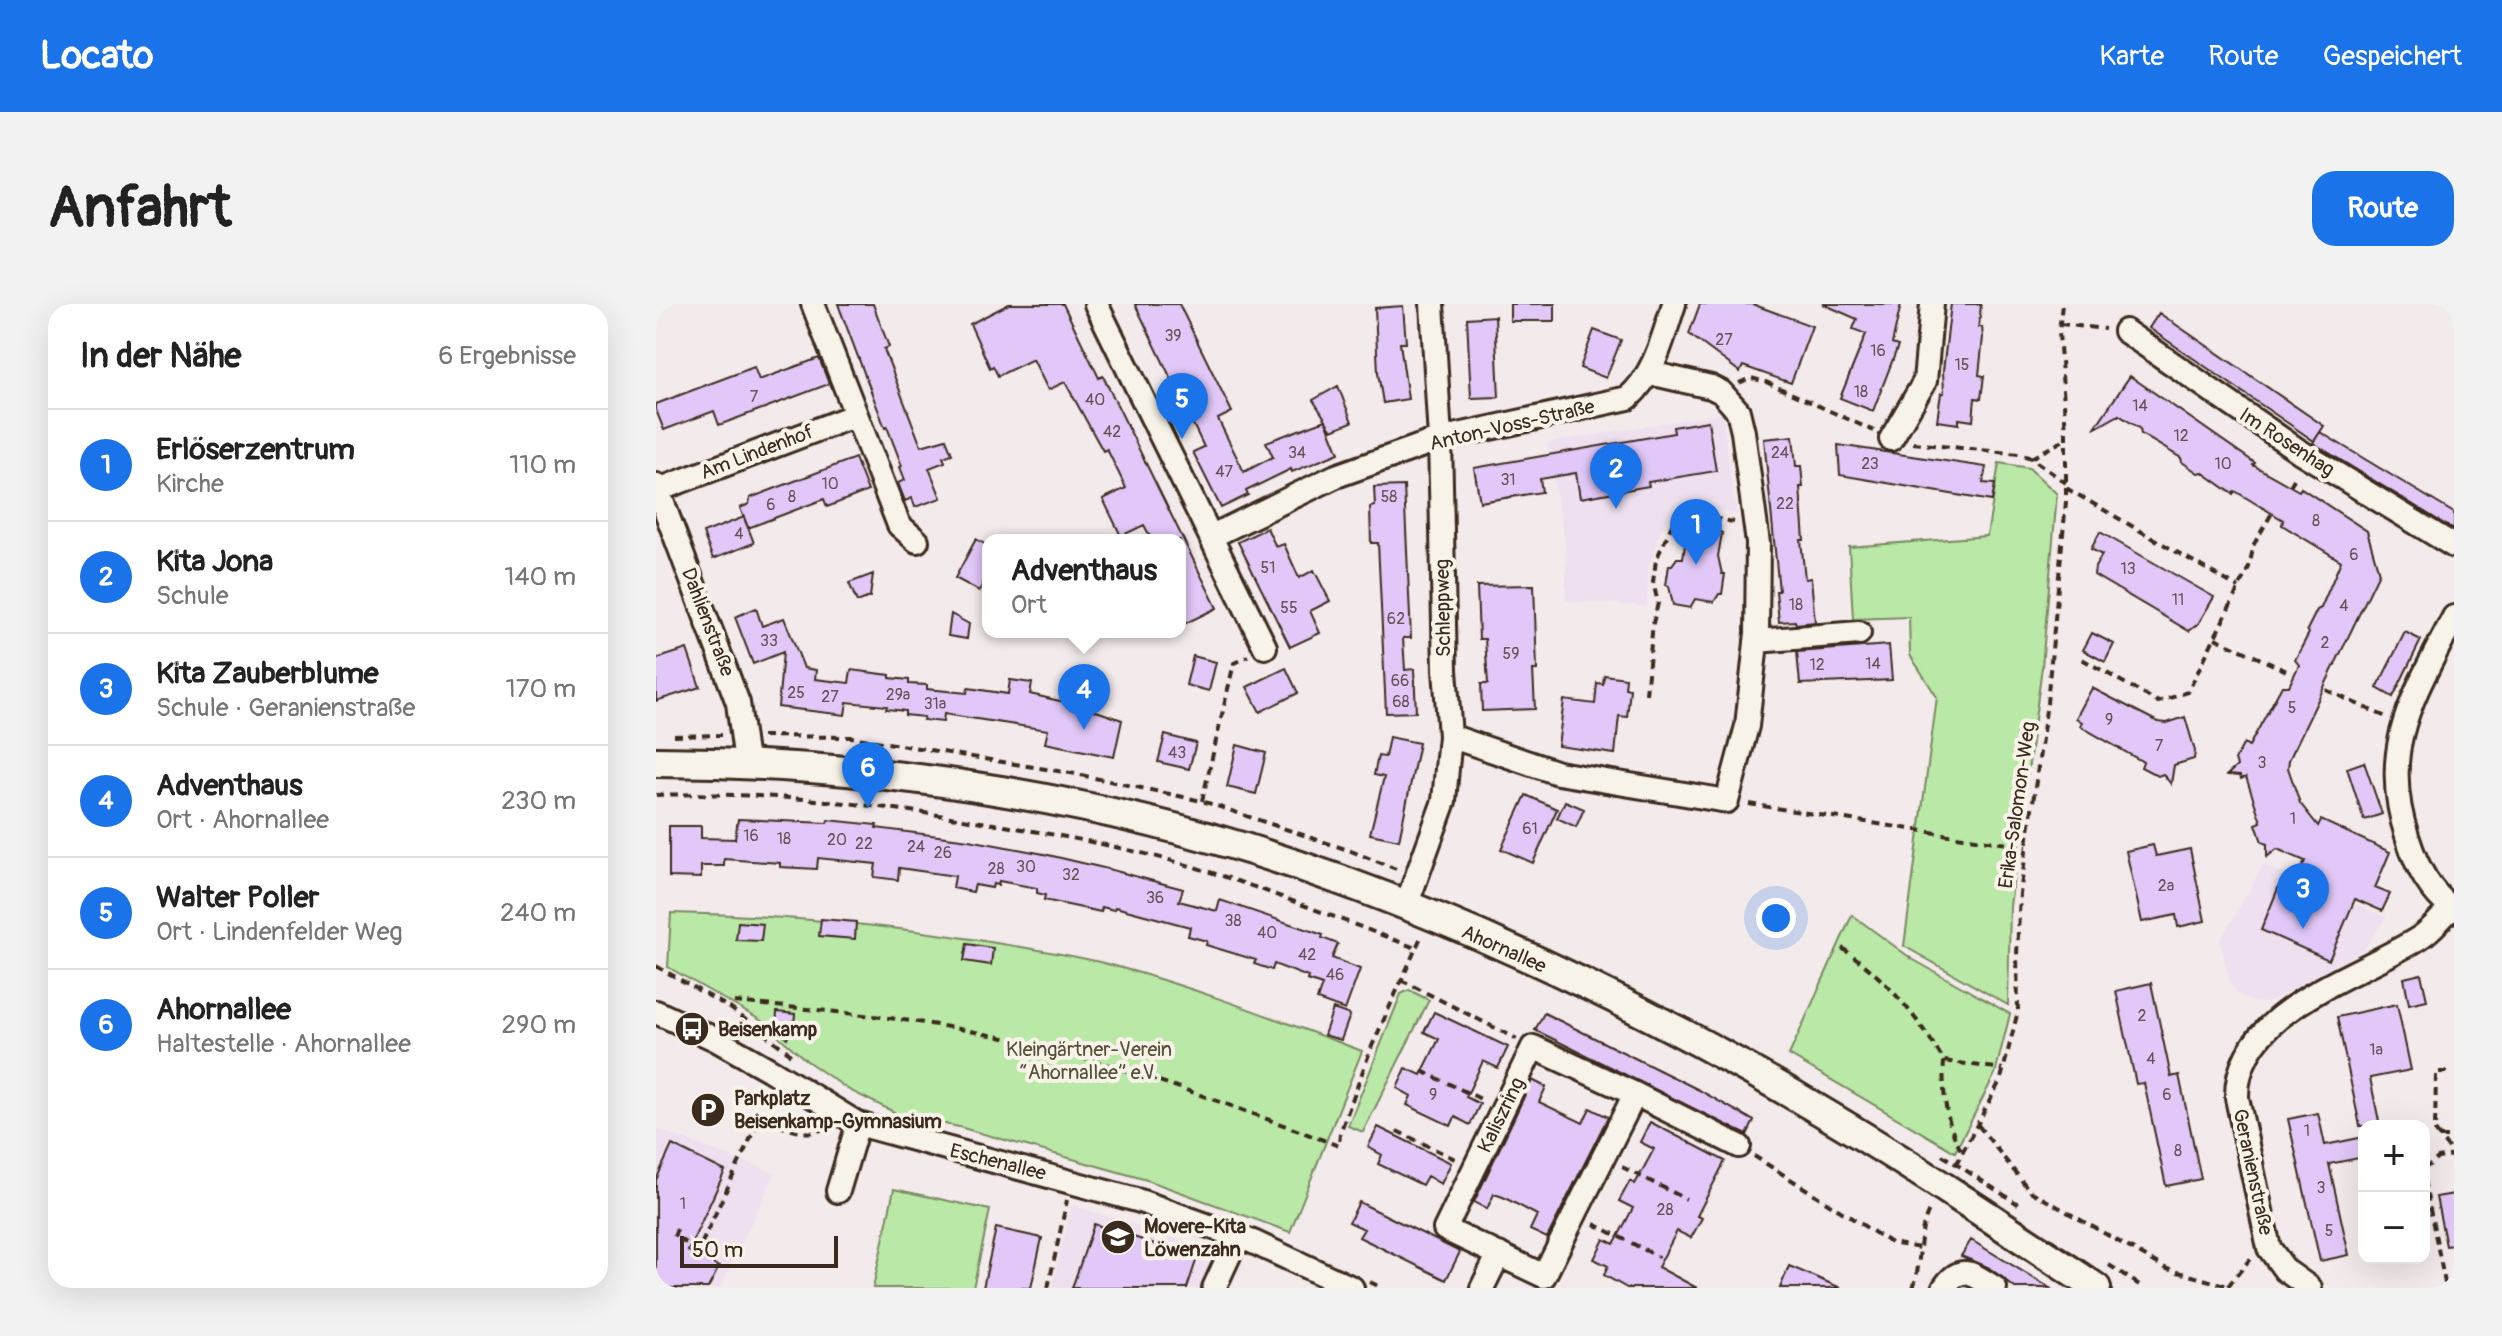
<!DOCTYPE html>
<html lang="de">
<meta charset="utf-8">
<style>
:root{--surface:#fff;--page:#f2f2f2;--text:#222;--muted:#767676;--line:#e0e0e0;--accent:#1a73e8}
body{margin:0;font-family:Pangolin,sans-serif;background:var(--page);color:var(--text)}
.controls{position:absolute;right:24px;bottom:24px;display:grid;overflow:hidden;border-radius:16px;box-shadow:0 8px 32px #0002}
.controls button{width:72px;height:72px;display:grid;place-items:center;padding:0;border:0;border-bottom:2px solid var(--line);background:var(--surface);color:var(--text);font:40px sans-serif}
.scale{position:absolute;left:24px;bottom:20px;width:158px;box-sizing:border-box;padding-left:8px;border:4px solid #3b2a1e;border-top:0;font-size:22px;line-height:28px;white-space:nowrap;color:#3b2a1e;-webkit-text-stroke:6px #f7f3e8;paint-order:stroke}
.you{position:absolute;left:1120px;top:614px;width:28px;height:28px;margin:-20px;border:6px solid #fff;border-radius:50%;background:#1a73e8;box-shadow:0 0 0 12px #1a73e833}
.badge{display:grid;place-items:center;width:52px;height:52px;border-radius:50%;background:var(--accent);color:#fff;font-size:26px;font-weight:700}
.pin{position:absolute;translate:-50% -66px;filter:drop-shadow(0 2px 4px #0008)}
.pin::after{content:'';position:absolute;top:42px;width:28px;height:24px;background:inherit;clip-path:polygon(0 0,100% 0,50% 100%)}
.popup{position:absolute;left:326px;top:230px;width:204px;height:104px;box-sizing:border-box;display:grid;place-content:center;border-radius:16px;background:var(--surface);filter:drop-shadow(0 2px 6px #0005);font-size:26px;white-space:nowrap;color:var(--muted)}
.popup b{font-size:30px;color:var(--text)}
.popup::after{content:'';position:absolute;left:50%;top:100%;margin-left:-16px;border:16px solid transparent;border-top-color:var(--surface)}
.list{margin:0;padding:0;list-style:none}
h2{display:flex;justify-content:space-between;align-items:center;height:104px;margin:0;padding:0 32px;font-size:34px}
h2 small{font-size:26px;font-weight:400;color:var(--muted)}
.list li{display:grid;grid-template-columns:52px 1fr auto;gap:24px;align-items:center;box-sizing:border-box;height:112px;padding:0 32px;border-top:2px solid var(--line)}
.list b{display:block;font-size:30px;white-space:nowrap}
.list p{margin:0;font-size:26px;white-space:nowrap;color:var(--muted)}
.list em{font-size:26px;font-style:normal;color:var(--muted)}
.map{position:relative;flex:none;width:1798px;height:984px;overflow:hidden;border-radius:24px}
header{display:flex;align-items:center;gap:48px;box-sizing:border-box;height:112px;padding:0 40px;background:var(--accent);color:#fff}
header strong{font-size:38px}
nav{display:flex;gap:44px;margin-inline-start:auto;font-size:28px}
.intro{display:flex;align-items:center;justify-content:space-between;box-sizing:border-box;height:192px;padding:0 48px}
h1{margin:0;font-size:56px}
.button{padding:20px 36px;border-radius:24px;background:var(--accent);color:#fff;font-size:28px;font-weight:700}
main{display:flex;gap:48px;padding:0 48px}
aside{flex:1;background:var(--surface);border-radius:24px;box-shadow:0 8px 32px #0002}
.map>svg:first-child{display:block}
</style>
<header>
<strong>Locato</strong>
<nav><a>Karte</a><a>Route</a><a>Gespeichert</a></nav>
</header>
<div class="intro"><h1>Anfahrt</h1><a class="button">Route</a></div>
<main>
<aside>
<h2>In der Nähe<small>6 Ergebnisse</small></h2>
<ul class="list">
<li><span class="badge">1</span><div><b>Erlöserzentrum</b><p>Kirche</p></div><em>110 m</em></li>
<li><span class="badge">2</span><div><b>Kita Jona</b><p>Schule</p></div><em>140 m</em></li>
<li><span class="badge">3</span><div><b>Kita Zauberblume</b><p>Schule · Geranienstraße</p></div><em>170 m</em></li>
<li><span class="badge">4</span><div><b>Adventhaus</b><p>Ort · Ahornallee</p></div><em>230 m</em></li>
<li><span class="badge">5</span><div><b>Walter Poller</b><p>Ort · Lindenfelder Weg</p></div><em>240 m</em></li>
<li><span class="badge">6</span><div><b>Ahornallee</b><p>Haltestelle · Ahornallee</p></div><em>290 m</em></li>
</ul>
</aside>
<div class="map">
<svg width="1798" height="984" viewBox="0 0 1798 984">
<rect width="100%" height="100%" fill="#f3eaeb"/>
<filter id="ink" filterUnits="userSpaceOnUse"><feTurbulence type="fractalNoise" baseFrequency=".0125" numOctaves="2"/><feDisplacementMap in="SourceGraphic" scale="16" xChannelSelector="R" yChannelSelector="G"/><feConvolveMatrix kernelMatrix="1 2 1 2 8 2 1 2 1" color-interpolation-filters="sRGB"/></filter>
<g filter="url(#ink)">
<!-- built -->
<path fill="#eee0ef" d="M1066,109l14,101 -59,-10 -15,24 -13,37 -2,41 -81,-5v-53l-19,-105z
M1607,562l123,51 -22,32 -96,54 -14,-1 -12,-5 -11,-11 -11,-45z
M0,825l119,44 -55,115h-64z
M416,901l136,44v22l-9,17h-147z"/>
<!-- green -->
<path fill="#b9e8a7" stroke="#7a8962" stroke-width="2" d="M1343,159l30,5 28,26 -15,173 -32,239 -2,99 -104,-59 33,-249 -27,-42 -1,-38 -56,2 -4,-72 138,-11z
M15,609c112,2 221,12 331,31 38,6 77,12 113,22 84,23 166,55 247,85l-72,181 -143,-52 -188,-53 -61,-13 -49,-24 -42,-29 -47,-41 -92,-53z
M1196,611l60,44 98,55 -15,60 -40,78 -166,-97z
M753,686l20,10 -66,132 -15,-6 53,-132z
M238,885l96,21 -17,78h-100z"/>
<!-- building -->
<path fill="#e1c8f8" stroke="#3b2a1e" stroke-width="2" d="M182,0h35l16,43 -5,2 37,97 25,-7 6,15 -9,3 2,5 -16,6 12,30 -26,9 -3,-9 -7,3 -7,-18 7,-3 -5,-13 2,-1 -15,-39 -2,1z
M353,0h54l36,74 4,-2 114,232 -37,18v-86h-28l-8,-15 -23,11 -18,-37 23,-11 -19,-39 -4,2 -38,-69 -17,8 -15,-31 -35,17 -5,-10 -3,2 -20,-44z
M479,0h44l53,108 -14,7 26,53 29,-15 -7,-15 60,-22 -13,-20 25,-14 14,36 -20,8 -6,-9 13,32 -47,19 -1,-3 -45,22 2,4 -27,13 -28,-56 11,-5z
M854,0h45v17h-45z
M1044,0h52l60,22 -21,57 -48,-17 -3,6 -51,-38z
M1167,0h78l-9,40 6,2 -25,65 -33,-13 26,-64 -13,-5 4,-10z
M1295,0h30l-2,23h3l1,10 -4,38 5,1 -3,23 -6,-1 -2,23 -14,-2v5l-22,-3 4,-28h3l-1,-22z
M747,2l3,37h-6l8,56 -25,4 -5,-30 -3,-65z
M1503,9l165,113 -10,15 -165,-113z
M839,12l4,81 -28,1 -4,-80z
M938,26l27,10 -15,38 -26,-10z
M163,54l10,26 -110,41 -5,-14 -50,19 -8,-20v-6l98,-37 5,13z
M1474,72l125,87 -2,2 46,26 2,-3 66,43 12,42 -90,187 -1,8 12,35 18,23 3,-6 69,32 -15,36 15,6 -8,17 -27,-12 -26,61 -68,-30 18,-44 12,5 14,-30 -28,-12 -10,8v-13l-5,-2 -6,-18 5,-2 -15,-45 -5,2 -1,-3 -13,-1 10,-9 -2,-6 9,-17 5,3 33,-60h7l10,-21 -4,-5 14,-27 -2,-3 10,-20 4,-2 20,-47 -59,-36 1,-5 -48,-29 -2,3 -31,-22 -4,1 -16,-11 -1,-4 -40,-24 -1,-5 -21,-14 -25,14z
M1052,117l8,50 -68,11 1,4 -69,12 -4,-25 -36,6 2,13 -62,10 -6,-34 200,-35 -1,-6z
M1664,128l134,81v17l-141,-87z
M1137,132l3,30h5l2,21h-3l4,53h-3l4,39 6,-1 4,44 -19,2 -1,-3 -16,1 -3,-31h3l-15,-152z
M1182,141l148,22 -3,16 12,1 -3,17 -152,-26z
M199,154l13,33 -41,16 -3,-8 -76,29 -8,-20 9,-4 1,-6z
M748,182l7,152h-8l2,32 9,-1 2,43 -30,1 -8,-170h-7l-1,-36 5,-1 -1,-19z
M88,213l10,26 -41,16 -10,-26z
M1041,218l18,3v4l7,4 -4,23 4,18h3l-3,20h-3l-5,8 -19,-3 -5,9 -17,-3 -4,-19 -3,-1 3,-20h3l5,-7h6l5,-31 8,-2z
M611,224l9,19 8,-3 15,34 15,-8 16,31 -20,10 10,22 -30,14 -52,-105z
M1444,228l114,65 -16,27 -9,7 -95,-56 1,-8 7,-12 -11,-6z
M320,235l12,7v29l-9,16 -24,-13z
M217,270l-3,23 -13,5 -8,-19z
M878,281l3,85h-4l2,39 -53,2 -1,-27h7l-3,-45h-6l-2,-53z
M100,304l6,18 22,-8 20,50 12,2 -1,9 34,4 2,-13 39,5v3l19,2v4l18,1v4l40,4 1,-5 40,6 2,-14 22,3 -2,11 34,8 3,-6 11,2 1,7 43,15 -8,37 -69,-14 3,-13 -104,-16 -1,8 -20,-2 1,-3 -19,-2v-4l-19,-2 1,-3 -40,-4 -2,13 -67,-8 5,-55 -30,12 -18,-47z
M295,310l18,10 -2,15 -19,-3z
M1749,328l16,8 -28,57 -16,-9z
M1436,329l22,11 -9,18 -22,-12z
M1233,341l3,35 -92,4 -3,-32z
M31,345l13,38 -44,14v-42z
M537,352l23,6 -7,29 -23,-6z
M630,364l12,25 -38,19 -13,-25z
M948,371l22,3 -1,10 5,1 -3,28 -8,-1 -4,38 -57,-8 6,-46 31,4 2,-21 6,1z
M1436,384l66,34 9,1 18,-6 10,34 -1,8 -20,6 -3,19 -8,-10 -5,2 -17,-9 2,-5 -63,-36 2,-4 -6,-4z
M509,431l31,8 -7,26 -31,-7z
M733,433l30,6 -20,97 -29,-6 14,-57 -10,-2 4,-19 7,1z
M581,441l29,8 -10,41 -29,-7z
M1708,458l18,52 -18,6 -17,-52z
M870,491l31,14 -24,54 -32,-14z
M909,497l19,8 -8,18 -19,-9z
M82,515l89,4 1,-3 49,5 -1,3 93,12 75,14 68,16 71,19 -4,12 38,10 3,-11 103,35 -1,3 16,6 -6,14 28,11 -15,41 -28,-10 5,-15 -15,-5 1,-3 -34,-13 -2,6 -18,-6 2,-4 -50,-15 1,-4 -19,-5 2,-9 -75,-20 -1,3 -12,-3 -1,5 -57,-12 1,-5 -8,-2v-5l-38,-7 -1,4 -5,-1 -1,4 -17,-3 -2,7 -20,-4 2,-12 -56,-8 -1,12 -24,-3 2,-13 -58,-6 -1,11 -37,-2v-4l-56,-4v7h-23v12l-32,-1v-51h32v12l34,1z
M1497,541l3,11 34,-7 15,72 -27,6 -2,-12 -34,7 -16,-71z
M165,615l35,3 -1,17 -36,-3z
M82,618l25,2 -2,17 -25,-1z
M311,640l26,4 -2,17 -27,-4z
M1765,670l6,26 -18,4 -5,-26z
M1495,679l20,94 8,-2 22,104 -35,7 -22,-103 -8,1 -20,-93z
M1741,700l14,66 -41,8 10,48h-20l-23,-109z
M677,705l17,6 -9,25 -17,-5z
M121,708l18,2 -1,11 -7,13 -11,-9z
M778,708l74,35 -10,21 -15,-7 -17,36 14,7 -10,21 -15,-8 -4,9 -44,-21 4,-9 -14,-8 9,-20 15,7 18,-36 -15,-7z
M888,709l153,76 57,32 -7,14 -212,-105z
M876,776l14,7 -7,15 44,21 7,-15 18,9 -61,121 -17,-8 7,-15 -34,-18 -9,-3 -7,15 -13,-7z
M1662,809l7,32 39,-8v20l-35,7 20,91 -29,6 -32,-142z
M994,818l75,39 -28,55 5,2 -11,20 -14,-7 -19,36 39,21h-70l-23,-13 4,-9 -14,-7 10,-20 10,5 19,-36 -14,-7 11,-20 5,3 19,-35 -14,-7z
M722,823l73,36 -10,21 -14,-8 -5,9 -44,-21 4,-9 -14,-8z
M16,841l53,26 -37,80 31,16 -11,21h-52v-108z
M1798,890v51l-8,1 -10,-49z
M703,898l101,50 -14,28 -87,-43 5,-8 -15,-7z
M438,920l103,34 -10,30h-115z
M340,924l46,10 -11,50h-48z
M1315,936l79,48h-35l-27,-21 -27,-11z
M1133,962l52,22h-61z"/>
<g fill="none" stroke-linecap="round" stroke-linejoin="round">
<!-- minor casing -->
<g stroke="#3b2a1e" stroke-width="28">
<path id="minor" d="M157,0l86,221 18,16
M440,0l169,343
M1469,27l174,120 155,95
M1235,135l34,-58 7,-77
M0,181l82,218 8,59
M2,186l198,-75
M556,232l124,-60 104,-37 188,-41c27,-24 35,-61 46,-94
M1798,313c-40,78 -77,132 -46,222 9,29 22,53 46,71
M1100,337l103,-8
M794,432l108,37 169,28 20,-75 10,-93 1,-90 -15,-111 -5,-21 -17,-19 -10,-5 -61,-14
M750,602l38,-105 6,-65 -5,-66 -5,-231 -8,-135
M0,708l59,27 55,31 88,54 282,77 113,41 99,46
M877,743l102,47 -91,182 -99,-47z
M979,790l104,52
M182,887l20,-67
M558,984l24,-52
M826,984l17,-34
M1288,984c17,-26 30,-13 51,0
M1654,984l-25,-18 -16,-22 -32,-150c-2,-88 121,-121 182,-160 12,-7 22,-20 32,-30"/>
</g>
<!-- major casing -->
<g stroke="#3b2a1e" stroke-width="34">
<path id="major" d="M0,458c232,1 466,38 684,118 161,58 332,142 479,230 95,56 186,117 277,178"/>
</g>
<!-- path -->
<path stroke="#3b2a1e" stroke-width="4" stroke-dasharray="8 6" stroke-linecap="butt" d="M1404,20l45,5
M1083,79l12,-5 15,4 108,49
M1257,139l106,11 12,4 35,25
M1375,154l35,-19
M1634,182l7,-12
M1410,184l173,100
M1559,334l74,34
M1426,355l76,43 30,-10 61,-125 5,-23 18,-31
M1670,386l60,27
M990,390l7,-71 5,-20 -5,-21 3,-22 22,-48 56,10
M18,432l48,-1
M106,432l89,1 225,37 126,27 149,50 45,18
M0,491c117,-4 234,11 349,31 63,11 128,23 189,41 75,23 149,54 222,81
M546,497l32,-138 14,-7
M1093,500l278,43
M1186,644c45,31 74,67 102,113l59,8
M0,662l74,42 57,43 4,5
M745,676l116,59
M78,698c81,8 162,14 241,30 125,24 245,69 364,114l1,-13 32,-87 49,-109
M1288,757c-2,31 2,66 19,92
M766,767l61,29
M1791,768h-11l-1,59 19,24
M1322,821l52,66 137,78 61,17
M741,827l58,28
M1783,833h15
M1286,851l76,49
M1098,852l137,87 29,5
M1300,861l45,-86 17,-68 -1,-57 3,-60 27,-191 19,-201v-69l-7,-101 3,-28
M966,863l64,32
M1768,865l14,-11 16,-3
M1768,876l22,108
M938,920l65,33
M21,925l-3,8 25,12 59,-127c22,0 47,19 66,6
M1453,961l35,23
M714,978l12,6
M1572,982l22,-27
M392,984l19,-88
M1257,984c10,-28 3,-55 18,-81"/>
<!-- minor -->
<use href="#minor" stroke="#f7f3e8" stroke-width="22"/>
<!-- major -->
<use href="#major" stroke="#f7f3e8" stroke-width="28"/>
</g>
</g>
<!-- icons -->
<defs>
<g id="bus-disc" transform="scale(1.8)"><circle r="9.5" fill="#3b2a1e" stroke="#f7f3e8"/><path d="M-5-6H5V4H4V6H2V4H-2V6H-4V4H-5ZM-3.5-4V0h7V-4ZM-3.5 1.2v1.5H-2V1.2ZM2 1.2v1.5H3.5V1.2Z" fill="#fff"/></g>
<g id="parking-disc" transform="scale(1.8)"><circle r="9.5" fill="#3b2a1e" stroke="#f7f3e8"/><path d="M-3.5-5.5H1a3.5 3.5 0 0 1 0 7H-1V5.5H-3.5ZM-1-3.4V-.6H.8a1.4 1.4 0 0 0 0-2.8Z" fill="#fff"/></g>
<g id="school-disc" transform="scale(1.8)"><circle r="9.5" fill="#3b2a1e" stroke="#f7f3e8"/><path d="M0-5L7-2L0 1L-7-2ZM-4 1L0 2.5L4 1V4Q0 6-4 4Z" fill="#fff"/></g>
</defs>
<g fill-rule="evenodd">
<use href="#bus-disc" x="36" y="725"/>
<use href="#parking-disc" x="52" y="806"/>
<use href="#school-disc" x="462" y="933"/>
</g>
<g text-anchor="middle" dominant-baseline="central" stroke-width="8" stroke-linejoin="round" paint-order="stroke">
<!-- number labels -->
<g font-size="16" fill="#645254">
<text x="517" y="32">39</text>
<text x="1068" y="36">27</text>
<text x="1222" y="47">16</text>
<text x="1306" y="61">15</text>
<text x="1205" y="88">18</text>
<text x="98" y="93">7</text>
<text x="439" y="96">40</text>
<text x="1484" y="102">14</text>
<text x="456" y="128">42</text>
<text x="1525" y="132">12</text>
<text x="641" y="149">34</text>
<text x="1124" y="149">24</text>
<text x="1214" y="160">23</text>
<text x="1567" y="160">10</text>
<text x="568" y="168">47</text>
<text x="852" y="176">31</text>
<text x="174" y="180">10</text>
<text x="136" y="193">8</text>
<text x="733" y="193">58</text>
<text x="1129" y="200">22</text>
<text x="115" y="201">6</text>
<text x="1660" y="217">8</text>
<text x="83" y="230">4</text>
<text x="1698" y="251">6</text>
<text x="612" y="264">51</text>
<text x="1472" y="265">13</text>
<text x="1522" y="296">11</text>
<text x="1140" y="301">18</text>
<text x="1688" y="302">4</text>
<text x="633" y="304">55</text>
<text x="740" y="315">62</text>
<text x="113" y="337">33</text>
<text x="1669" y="339">2</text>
<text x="855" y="350">59</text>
<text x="1217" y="360">14</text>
<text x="1161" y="361">12</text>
<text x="744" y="377">66</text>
<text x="140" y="389">25</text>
<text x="242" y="391">29a</text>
<text x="174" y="393">27</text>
<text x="745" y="398">68</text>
<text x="279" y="400">31a</text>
<text x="1636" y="404">5</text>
<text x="1453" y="416">9</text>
<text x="1503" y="442">7</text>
<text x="521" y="449">43</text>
<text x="1606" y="459">3</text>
<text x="1637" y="515">1</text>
<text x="874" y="525">61</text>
<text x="95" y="532">16</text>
<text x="128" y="535">18</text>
<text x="181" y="536">20</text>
<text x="208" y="540">22</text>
<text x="260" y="543">24</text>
<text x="287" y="549">26</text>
<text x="370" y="563">30</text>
<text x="340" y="565">28</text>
<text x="415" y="571">32</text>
<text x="1510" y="582">2a</text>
<text x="499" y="594">36</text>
<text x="577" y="617">38</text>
<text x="611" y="629">40</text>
<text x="651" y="651">42</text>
<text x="679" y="671">46</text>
<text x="1486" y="712">2</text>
<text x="1720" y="746">1a</text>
<text x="1495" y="755">4</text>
<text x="777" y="791">9</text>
<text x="1511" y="791">6</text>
<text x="1651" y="827">1</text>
<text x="1522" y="847">8</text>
<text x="1665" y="884">3</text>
<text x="27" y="900">1</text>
<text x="1009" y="906">28</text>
<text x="1673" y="927">5</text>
</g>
<!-- street labels -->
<g font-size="20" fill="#3b2a1e" stroke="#f7f3e8">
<text transform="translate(856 121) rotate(-13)">Anton-Voss-Straße</text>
<text transform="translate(1631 138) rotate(33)">Im Rosenhag</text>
<text transform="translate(101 148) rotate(-21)">Am Lindenhof</text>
<text transform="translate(787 304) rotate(-91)">Schleppweg</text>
<text transform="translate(52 318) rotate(69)">Dahlienstraße</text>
<text transform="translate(1361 501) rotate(-82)">Erika-Salomon-Weg</text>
<text transform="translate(848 645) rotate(24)">Ahornallee</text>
<text transform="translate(845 811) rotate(-64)">Kaliszring</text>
<text transform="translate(342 858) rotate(14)">Eschenallee</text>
<text transform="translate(1597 868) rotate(78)">Geranienstraße</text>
</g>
<!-- poi labels -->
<g font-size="20" font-weight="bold" fill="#3b2a1e" stroke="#f7f3e8" text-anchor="start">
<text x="62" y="725">Beisenkamp</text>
<text x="78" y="794">Parkplatz<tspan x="78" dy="23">Beisenkamp-Gymnasium</tspan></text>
<text x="488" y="922">Movere-Kita<tspan x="488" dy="23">Löwenzahn</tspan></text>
</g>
<!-- park labels -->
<g font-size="20" fill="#545039" stroke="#f7f3e8">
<text x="433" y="745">Kleingärtner-Verein<tspan x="433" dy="23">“Ahornallee” e.V.</tspan></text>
</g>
</g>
</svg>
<div class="controls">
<button>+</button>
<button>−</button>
</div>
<div class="scale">50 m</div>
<div class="you"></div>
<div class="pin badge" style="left:1040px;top:261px">1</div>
<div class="pin badge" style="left:960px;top:205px">2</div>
<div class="pin badge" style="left:1647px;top:625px">3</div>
<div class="pin badge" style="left:428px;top:426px">4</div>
<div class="popup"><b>Adventhaus</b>Ort</div>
<div class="pin badge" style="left:526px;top:135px">5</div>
<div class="pin badge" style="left:212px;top:504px">6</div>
</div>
</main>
